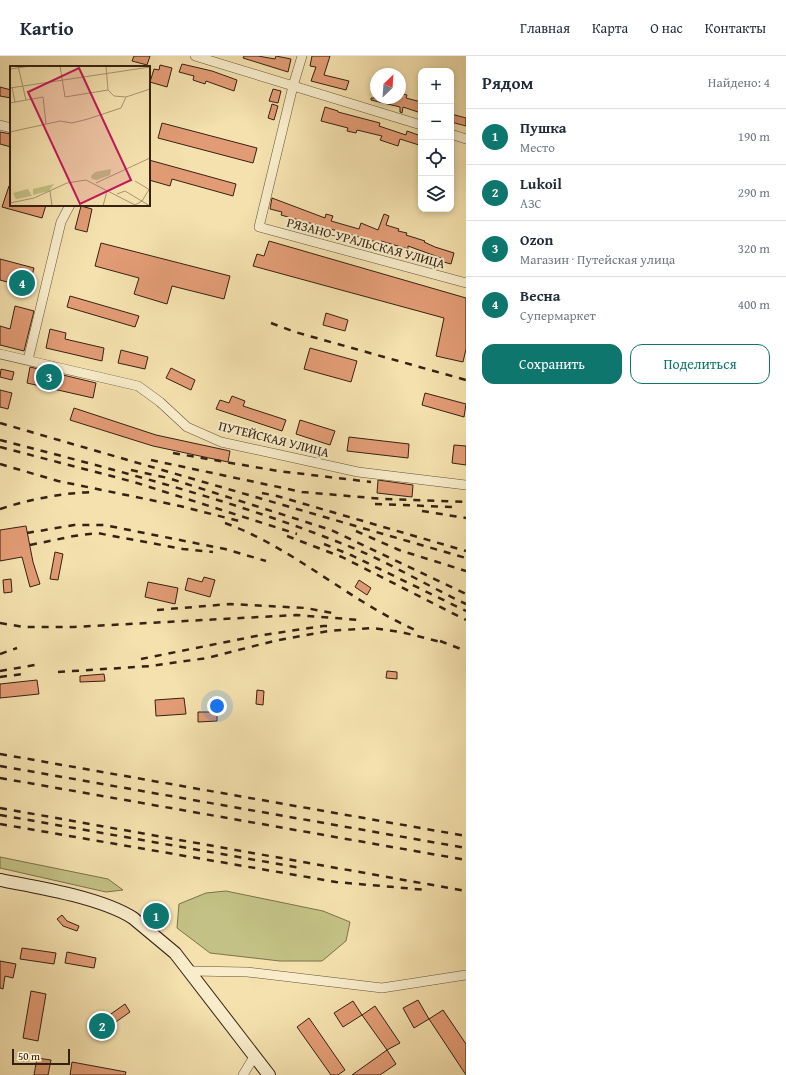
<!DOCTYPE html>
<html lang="ru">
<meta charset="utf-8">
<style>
:root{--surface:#fff;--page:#f6f6f7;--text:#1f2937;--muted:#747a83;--line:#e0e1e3;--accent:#0f766e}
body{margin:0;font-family:"Gentium Book Plus",serif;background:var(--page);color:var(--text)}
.controls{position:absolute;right:12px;top:12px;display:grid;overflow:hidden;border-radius:8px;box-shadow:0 2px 6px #0003}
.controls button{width:36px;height:36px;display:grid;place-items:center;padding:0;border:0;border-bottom:1px solid var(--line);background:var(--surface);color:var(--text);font:20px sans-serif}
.compass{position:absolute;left:370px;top:12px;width:36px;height:36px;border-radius:50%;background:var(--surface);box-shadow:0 2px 6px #0003;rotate:25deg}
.scale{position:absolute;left:12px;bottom:10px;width:58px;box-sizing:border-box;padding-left:4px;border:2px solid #352113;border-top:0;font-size:11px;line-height:14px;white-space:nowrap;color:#352113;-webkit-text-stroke:3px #f8ecca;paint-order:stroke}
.you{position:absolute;left:217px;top:650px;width:14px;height:14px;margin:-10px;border:3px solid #fff;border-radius:50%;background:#1a73e8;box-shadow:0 0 0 6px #1a73e833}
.badge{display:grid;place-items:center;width:26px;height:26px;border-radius:50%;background:var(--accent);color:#fff;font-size:13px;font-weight:700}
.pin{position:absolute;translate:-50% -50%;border:2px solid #fff;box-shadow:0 1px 4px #0006}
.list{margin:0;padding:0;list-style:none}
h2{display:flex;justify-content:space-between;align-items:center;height:52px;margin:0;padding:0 16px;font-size:17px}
h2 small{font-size:13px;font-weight:400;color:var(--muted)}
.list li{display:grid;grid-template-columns:26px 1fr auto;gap:12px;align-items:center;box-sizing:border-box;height:56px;padding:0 16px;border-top:1px solid var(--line)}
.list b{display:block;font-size:15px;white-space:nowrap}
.list p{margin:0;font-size:13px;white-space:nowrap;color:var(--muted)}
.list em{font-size:13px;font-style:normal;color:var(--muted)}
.actions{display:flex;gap:8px;padding:12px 16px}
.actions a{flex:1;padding:9px 0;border:1px solid var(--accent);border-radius:12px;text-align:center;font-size:14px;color:var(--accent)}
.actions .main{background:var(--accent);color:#fff}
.icon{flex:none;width:22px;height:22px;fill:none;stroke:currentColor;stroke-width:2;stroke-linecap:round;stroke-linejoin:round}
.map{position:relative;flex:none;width:466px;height:1019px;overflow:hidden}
header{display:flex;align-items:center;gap:24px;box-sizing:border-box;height:56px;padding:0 20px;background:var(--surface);border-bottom:1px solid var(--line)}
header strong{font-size:19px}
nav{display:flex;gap:22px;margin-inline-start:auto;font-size:14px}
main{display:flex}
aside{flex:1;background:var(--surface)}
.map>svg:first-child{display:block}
</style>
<header>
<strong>Kartio</strong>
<nav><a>Главная</a><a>Карта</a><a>О нас</a><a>Контакты</a></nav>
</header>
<main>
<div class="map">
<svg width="466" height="1019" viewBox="0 0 466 1019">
<rect width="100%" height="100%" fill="#f4e1ae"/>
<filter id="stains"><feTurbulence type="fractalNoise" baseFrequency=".005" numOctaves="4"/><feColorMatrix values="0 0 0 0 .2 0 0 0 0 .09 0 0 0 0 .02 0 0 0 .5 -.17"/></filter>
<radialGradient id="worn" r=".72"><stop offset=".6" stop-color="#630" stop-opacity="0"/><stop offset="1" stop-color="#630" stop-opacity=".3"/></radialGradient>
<!-- green -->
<path fill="#c3c185" stroke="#7c714c" d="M0,801l108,22 15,11 -17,2 -106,-24z
M226,835l97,20 27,11 -4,19 -24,20h-42l-70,-8 -33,-25 2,-24 27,-11z"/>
<!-- building -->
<path fill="#e29c75" stroke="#352113" d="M134,0h16l-3,9 -15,-4z
M244,0h14l17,3 1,-3 15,3 -3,13 -45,-14z
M312,0h18l-6,19 25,6 -3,9 -35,-9 5,-14 -6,-1z
M182,8l30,7 25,9 -3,11 -28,-10 -1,3 -12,-4 1,-4 -15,-4z
M160,9l12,3 -5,19 -17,-5 4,-13 5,1z
M0,31l11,3v8l-11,-2z
M273,33l8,2 -3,12 -9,-2z
M400,37l7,2 -1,3 15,4v11l-18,-6 -1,6 -2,-1v-5l-29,-7v-2h29z
M272,48l6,2 -4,14 -6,-2z
M325,51l13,4v1l42,11 -1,3 27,9 1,-4 14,5 -2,9 -19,-6 -2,7 -18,-6 2,-4 -25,-6 -1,3 -9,-2 1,-3 -27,-7z
M451,58l15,4v8l-15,-4z
M162,67l95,25 -4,15 -95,-25z
M0,76l11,2v13l-11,-3z
M149,104l87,24 -3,12 -61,-17 -2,7 -21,-6z
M9,130l2,1v18h35l-4,13 -40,-11z
M272,142l53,20 1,-4 7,2 -2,5 28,8 2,-6 17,7 6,-16 5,2 -3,9 13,4 -1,2 9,2 -1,2 19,6 -1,1 11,5 19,6 -3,11 -11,-3 1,-3 -33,-12v3l-27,-8 -1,2 -99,-28 1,-3 -12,-3z
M81,150l11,3 -5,23 -12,-3z
M269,185l197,57v51l-3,13 -27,-6 8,-38 -191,-52 4,-12 7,2z
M101,187l129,33 -6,23 -52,-13 -5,18 -33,-10 5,-16 -44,-12z
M0,203l34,9 -5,20 -29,-8z
M70,240l69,20 -4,11 -68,-20z
M15,250l19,5 -10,40 -24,-6v-19l10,3z
M326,257l22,7 -3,11 -22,-6z
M50,273l16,4 -1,6 39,9 -2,13 -56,-13z
M310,292l47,13 -6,21 -47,-13z
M121,294l27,7 -3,12 -27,-6z
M30,311l66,16 -3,15 -66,-15z
M171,312l24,12 -4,10 -25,-12z
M1,313l13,3 -2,8 -12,-3z
M0,334l12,3 -4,16 -8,-2z
M425,337l41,11 -2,13 -42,-12z
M232,340l13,5 -2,5 43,14 -4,11 -66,-22 4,-9 9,3z
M74,352l82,27 74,16 -2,11 -75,-16 -83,-26z
M300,364l35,11 -5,14 -34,-11z
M349,381l60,7 -1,14 -61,-7z
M454,389l12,1v19l-14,-2z
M378,424l35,5 -1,12 -35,-4z
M26,470l7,36 7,22 -10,3 -8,-30 -22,4v-31z
M55,496l8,2 -5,26 -8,-1z
M204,521l11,3 -5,17 -25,-7 3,-12 14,4z
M11,523l1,13 -8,1 -1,-13z
M359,524l12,8 -4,7 -12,-8z
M148,526l30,6 -3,16 -30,-7z
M387,615l10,1v7l-11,-1z
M104,618l1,7 -25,1v-6z
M37,624l2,14 -39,4v-14z
M257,634l7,1 -1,14 -7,-1z
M184,642l2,16 -30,2 -1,-16z
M198,656h19v9l-19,1z
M62,859l5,6 12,5 -2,5 -14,-5 -6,-7z
M22,892l34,5 -2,11 -34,-5z
M67,896l29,6 -2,10 -29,-5z
M0,905l16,3 -3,14 -8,-2 -2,13 -3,-1z
M31,935l15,3 -8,47 -15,-3z
M418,944l11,19 -15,9 -11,-20z
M353,945l9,14 -19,12 -9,-14z
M125,948l5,8 -27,19 -5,-8z
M375,950l25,37 -13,7 -25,-35z
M443,954l23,34v31l-37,-56z
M309,962l36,52 -7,5h-7l-34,-48z
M387,994l9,14 -16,11h-28z
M37,1002l14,2 -3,15h-14z
M72,1006l54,10 -1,3h-55z"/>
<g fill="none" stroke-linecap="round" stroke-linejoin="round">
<!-- street casing -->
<g stroke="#65513a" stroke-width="10">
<path id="street" d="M195,0l226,69
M302,0l-9,30 -34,141 207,56
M0,69l11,3
M451,78l15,5
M0,298l138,32 22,16 27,25 34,15 137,30 108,13
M28,304l33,-138 9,-17
M190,915l57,1 135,16 84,-13
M243,1019l12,-20"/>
</g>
<!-- secondary casing -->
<g stroke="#352113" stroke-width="14">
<path id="secondary" d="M0,824c38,7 102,18 133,38l42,35 94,122"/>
</g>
<!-- street -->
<use href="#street" stroke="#f8ecca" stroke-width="9"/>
<!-- secondary -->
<use href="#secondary" stroke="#f8ecca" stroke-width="12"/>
<!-- rail -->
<path stroke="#352113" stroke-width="2.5" stroke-dasharray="7 7" stroke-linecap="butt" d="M271,267l24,9 171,48
M0,367l466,135
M0,384c120,31 244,63 358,110 37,16 72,37 108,54
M0,391l134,35 163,52
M173,397l105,18 93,11
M151,404l151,32 82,7 82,3
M0,408l58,17 122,25 59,15
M131,414l37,8 163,52 135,64
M262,437l15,3 189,55
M375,448l78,3
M0,453c31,-10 61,-16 94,-17
M422,455l44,7
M225,467c71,26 126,80 195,109
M356,475l43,19 67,21
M27,477l47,-8h30l121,24 41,12
M287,480l55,21 124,63
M324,488l29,12 113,55
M30,489l44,-9 23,-3 86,16 30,3
M157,554l73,-6 76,4 26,5
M0,567l24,4h50l222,-12 64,5
M440,585l26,10
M0,598l17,-6
M141,603l115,-23 67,-10h11
M0,615l35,-6
M58,616l93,-6 56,-8 67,-17 54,-10 44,-3 29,4 44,11
M0,621l23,-3
M0,698l466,82
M0,710l466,82
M0,722l466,82
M0,752l466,83
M0,759l301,53
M0,768l336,58 91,8"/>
</g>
<g text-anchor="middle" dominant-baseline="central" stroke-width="4" stroke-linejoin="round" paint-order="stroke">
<!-- street labels -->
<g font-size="13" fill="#352113" stroke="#f8ecca">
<text transform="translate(366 187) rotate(15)">РЯЗАНО-УРАЛЬСКАЯ УЛИЦА</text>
<text transform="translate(274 383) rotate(14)">ПУТЕЙСКАЯ УЛИЦА</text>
</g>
</g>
<!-- overview -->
<g transform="translate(10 10)">
<rect width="140" height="140" fill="#f4e1ae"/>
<path d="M101,103l-1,6 -13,5 -5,-1 -1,-3 4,-4zM44,118l-5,7 -16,4v-6zM18,123l4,7 -16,3 -3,-6z" fill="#c3c185"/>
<path fill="none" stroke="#a89470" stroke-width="1" d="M8,0l8,34M50,0l5,31 43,-7 6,6 12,1M96,0l2,24M0,3l21,-3M2,21l3,15M0,22l140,-21M0,37l33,-6 3,27M0,66l50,-11 12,2 16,-4 33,-11 5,-11 24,-8M125,115l15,9M86,117l54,-25M40,125l2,15M107,128l8,-3 25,15M0,137l24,-5 33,-15 19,-3 51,26M125,139l7,-4 8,-13M93,140l4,-15"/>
<path fill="#c2185b" fill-opacity="0.15" stroke="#c2185b" stroke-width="2" d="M69,2l52,112 -51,24 -52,-112z"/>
<rect width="140" height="140" fill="none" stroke="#352113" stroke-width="2"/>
</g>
<rect width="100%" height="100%" filter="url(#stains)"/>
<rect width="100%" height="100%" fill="url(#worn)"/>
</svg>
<div class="controls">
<button>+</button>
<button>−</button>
<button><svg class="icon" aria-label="locate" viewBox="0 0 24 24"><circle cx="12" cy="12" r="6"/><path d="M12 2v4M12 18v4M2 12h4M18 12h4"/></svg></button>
<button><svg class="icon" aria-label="layers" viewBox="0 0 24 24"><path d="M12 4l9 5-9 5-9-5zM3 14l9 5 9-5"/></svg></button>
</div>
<svg class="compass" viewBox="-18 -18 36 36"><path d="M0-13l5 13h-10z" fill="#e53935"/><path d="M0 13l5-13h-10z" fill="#747a83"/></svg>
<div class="scale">50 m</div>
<div class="you"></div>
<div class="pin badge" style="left:156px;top:860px">1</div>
<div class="pin badge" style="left:102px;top:970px">2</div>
<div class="pin badge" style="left:49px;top:321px">3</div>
<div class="pin badge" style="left:22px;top:227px">4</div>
</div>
<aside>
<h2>Рядом<small>Найдено: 4</small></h2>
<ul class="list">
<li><span class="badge">1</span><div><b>Пушка</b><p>Место</p></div><em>190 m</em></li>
<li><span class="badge">2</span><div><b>Lukoil</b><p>АЗС</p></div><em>290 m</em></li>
<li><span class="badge">3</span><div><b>Ozon</b><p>Магазин · Путейская улица</p></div><em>320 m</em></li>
<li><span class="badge">4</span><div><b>Весна</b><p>Супермаркет</p></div><em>400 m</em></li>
</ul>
<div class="actions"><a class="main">Сохранить</a><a>Поделиться</a></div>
</aside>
</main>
